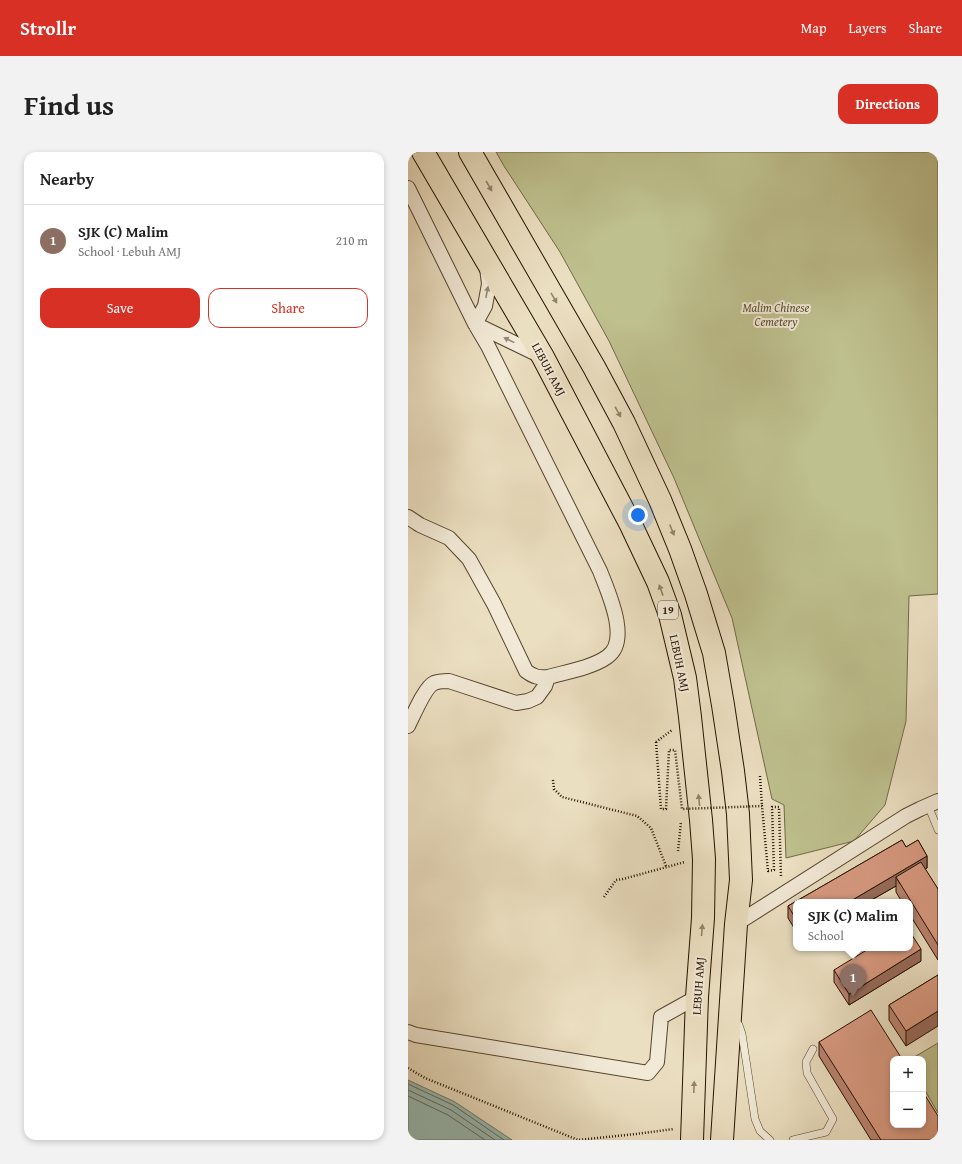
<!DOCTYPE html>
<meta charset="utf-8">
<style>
:root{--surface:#fff;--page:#f2f2f2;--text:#222;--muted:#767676;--line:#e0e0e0;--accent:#d93025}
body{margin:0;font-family:"Gentium Book Plus",serif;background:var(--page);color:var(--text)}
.controls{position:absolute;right:12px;bottom:12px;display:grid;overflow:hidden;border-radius:8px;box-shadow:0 2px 6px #0003}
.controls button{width:36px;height:36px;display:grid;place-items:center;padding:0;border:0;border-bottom:1px solid var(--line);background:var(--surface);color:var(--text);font:20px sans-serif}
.you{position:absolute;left:230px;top:363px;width:14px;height:14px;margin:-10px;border:3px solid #fff;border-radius:50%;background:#1a73e8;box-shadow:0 0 0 6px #1a73e833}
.badge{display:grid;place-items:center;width:26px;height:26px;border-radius:50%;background:var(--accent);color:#fff;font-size:13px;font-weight:700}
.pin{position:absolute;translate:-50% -33px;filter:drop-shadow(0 1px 2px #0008)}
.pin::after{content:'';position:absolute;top:21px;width:14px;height:12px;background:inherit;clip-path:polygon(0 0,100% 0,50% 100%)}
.popup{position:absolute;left:385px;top:747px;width:120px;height:52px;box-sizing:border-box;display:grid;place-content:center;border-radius:8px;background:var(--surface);filter:drop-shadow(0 1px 3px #0005);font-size:13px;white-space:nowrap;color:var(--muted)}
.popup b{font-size:15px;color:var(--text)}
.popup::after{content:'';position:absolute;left:50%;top:100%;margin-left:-8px;border:8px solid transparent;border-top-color:var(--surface)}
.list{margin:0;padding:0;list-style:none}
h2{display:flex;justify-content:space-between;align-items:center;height:52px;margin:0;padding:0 16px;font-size:17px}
h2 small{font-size:13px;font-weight:400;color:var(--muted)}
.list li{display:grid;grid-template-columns:26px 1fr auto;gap:12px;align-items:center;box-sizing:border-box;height:72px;padding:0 16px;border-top:1px solid var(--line)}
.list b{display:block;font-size:15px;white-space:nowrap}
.list p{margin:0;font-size:13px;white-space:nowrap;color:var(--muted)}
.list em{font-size:13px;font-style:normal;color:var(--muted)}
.actions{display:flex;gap:8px;padding:12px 16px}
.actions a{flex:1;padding:9px 0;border:1px solid var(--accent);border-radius:12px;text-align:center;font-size:14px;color:var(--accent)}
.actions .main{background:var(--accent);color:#fff}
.map{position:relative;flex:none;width:530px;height:988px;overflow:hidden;border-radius:12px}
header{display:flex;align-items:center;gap:24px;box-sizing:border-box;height:56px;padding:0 20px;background:var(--accent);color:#fff}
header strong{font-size:19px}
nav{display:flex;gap:22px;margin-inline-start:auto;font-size:14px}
.intro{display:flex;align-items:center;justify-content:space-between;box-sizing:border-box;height:96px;padding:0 24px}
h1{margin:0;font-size:28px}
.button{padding:10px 18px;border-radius:12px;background:var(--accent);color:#fff;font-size:14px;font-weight:700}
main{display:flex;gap:24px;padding:0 24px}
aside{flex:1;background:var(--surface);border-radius:12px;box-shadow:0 2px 6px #0003}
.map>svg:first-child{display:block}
</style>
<header>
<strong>Strollr</strong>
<nav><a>Map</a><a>Layers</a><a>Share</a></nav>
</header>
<div class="intro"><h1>Find us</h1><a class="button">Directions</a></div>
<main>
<aside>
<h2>Nearby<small></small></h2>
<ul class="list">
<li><span class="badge" style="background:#8d6e63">1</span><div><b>SJK (C) Malim</b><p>School · Lebuh AMJ</p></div><em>210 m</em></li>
</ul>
<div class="actions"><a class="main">Save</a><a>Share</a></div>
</aside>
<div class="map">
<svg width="530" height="988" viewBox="0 0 530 988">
<rect width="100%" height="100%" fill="#ebdfc1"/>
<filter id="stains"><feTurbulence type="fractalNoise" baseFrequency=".005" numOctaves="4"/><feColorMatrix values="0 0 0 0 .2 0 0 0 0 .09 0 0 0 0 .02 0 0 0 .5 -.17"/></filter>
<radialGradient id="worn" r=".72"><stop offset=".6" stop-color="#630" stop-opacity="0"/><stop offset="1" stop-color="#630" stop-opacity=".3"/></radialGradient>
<!-- green -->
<path fill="#bec08e" stroke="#716947" d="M88,0h442v442l-29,2 -3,125 -21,84 -31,36 -68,17 -2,-53 -12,-6 -40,-181 -58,-140 -65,-137 -49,-89 -56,-86z
M530,891v70l-15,-26v-28h-12z"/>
<!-- water -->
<path fill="#98bcb6" stroke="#6a786d" d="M0,928l47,22 57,38h-104z"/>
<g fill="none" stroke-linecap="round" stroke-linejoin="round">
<!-- shore -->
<path stroke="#5e675b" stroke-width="1" d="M0,932l45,21 51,35
M0,938l43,20 44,30
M0,944l40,19 37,25"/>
<!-- lane casing -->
<g stroke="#564530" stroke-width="8">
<path id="lane" d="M520,653l10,25
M327,869l4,4 3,9 13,85 5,12 10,9
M385,988l33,-8 7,-13 -26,-46 -1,-11 7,-13"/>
</g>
<!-- street casing -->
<g stroke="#564530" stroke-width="16">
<path id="street" d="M0,36l67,136 13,22 112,225c8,21 31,70 7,86 -16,11 -41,15 -59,20l-3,9 -8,11 -9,4 -12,2 -67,-22c-5,0 -10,0 -15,2 -9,4 -21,33 -26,43
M79,116l2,16 -4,22 -10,18 68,33
M0,365l12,8 29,13 20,21 25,45 32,67c8,6 13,7 22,6
M328,772l170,-108 14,-7 18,-8
M0,880l8,3 232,38 9,-11 4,-45 36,-20"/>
</g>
<!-- highway casing -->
<g stroke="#241200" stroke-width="24">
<path id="highway" d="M15,0l120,205 88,168 27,57 12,33 15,63 5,39 11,103 3,39 -1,59 -6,79 -5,143
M62,0l124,215 30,56 36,77 20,49 16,45 18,59 9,52 10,66 5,43 3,66 -5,44 -14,216"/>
</g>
<!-- path -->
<path stroke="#241200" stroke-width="2.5" stroke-dasharray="1 2" stroke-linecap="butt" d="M248,590l16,-12
M352,624l2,30
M145,628l1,9 8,8 75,19 14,12 15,38
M270,699l3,-29
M196,745l12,-17 7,-1 62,-17
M0,916l17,10 153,62 58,-6 38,-5"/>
<!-- lane -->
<use href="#lane" stroke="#f2ead7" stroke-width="7"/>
<!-- street -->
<use href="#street" stroke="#f2ead7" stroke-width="14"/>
<!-- highway -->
<use href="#highway" stroke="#ebdfc1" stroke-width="22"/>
<!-- path-bridge -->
<path stroke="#241200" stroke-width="2.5" stroke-dasharray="1 2" stroke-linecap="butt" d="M248,590l5,67h5l3,-59h6l7,59 80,-3 6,65 6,-1 -2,-63h7l2,70"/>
</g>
<!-- wall -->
<path fill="#bb8571" stroke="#241200" d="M494,688l4,7 12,-7 9,16v12l-2,1 13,20v71l-28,-45v-13h-8l-6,-10v-6l-28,16h-72v29l-8,-13v-12z
M513,809l-72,44 -15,-23v-12z
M530,823l-32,71 -17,-26v-15z
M411,890l119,98h-67l-52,-84z"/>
<!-- shaded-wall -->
<path fill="#986c5c" stroke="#241200" d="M519,704v12l-27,16 -4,-7v9l-28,16h-19z
M513,797v12l-72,44v-11z
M530,859v15l-32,20v-15z
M530,985v3h-5z"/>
<!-- building -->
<path fill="#d99b83" stroke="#241200" d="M494,688l4,7 12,-7 9,16 -78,46h-53v17l-8,-13z
M513,710l17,27v56l-42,-68z
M502,780l11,17 -72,45 -15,-24 36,-22h40z
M530,823v36l-32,20 -17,-26z
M463,858l31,49h-9v66h30v-33l15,24v21l-5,3h-52l-62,-98z"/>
<!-- one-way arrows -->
<defs><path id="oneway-solid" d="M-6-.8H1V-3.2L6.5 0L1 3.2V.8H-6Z"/></defs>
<g fill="#91836a">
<use href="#oneway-solid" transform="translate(81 34) rotate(60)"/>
<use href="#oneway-solid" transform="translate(146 146) rotate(60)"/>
<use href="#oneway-solid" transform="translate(210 260) rotate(61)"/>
<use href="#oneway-solid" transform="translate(264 378) rotate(68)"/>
<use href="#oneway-solid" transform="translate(253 438) rotate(-110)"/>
<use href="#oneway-solid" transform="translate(291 648) rotate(-96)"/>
<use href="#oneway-solid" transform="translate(294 778) rotate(-85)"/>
<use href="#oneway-solid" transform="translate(286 935) rotate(-88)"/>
</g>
<g fill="#958976">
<use href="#oneway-solid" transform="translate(79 140) rotate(-79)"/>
<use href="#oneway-solid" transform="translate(101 188) rotate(-154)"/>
</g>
<g text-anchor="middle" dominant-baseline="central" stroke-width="4" stroke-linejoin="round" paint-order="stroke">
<!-- shield labels -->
<rect fill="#f2ead7" stroke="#625340" stroke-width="1" x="250" y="449" width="20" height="18" rx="3"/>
<g font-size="11" font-weight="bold" fill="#241200">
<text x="260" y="458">19</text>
</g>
<!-- park labels -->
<g font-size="12" font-style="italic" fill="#5a4f32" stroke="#f2ead7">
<text x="368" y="155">Malim Chinese<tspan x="368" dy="14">Cemetery</tspan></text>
</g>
<!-- street labels -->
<g font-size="12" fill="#241200" stroke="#f2ead7">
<text transform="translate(141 217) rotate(62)">LEBUH AMJ</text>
<text transform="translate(272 511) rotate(78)">LEBUH AMJ</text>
<text transform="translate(290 834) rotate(-86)">LEBUH AMJ</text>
</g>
</g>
<rect width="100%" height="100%" filter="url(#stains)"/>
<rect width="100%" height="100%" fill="url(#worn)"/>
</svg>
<div class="controls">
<button>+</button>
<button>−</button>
</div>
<div class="you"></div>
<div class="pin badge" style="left:445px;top:845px;background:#8d6e63">1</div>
<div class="popup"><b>SJK (C) Malim</b>School</div>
</div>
</main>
